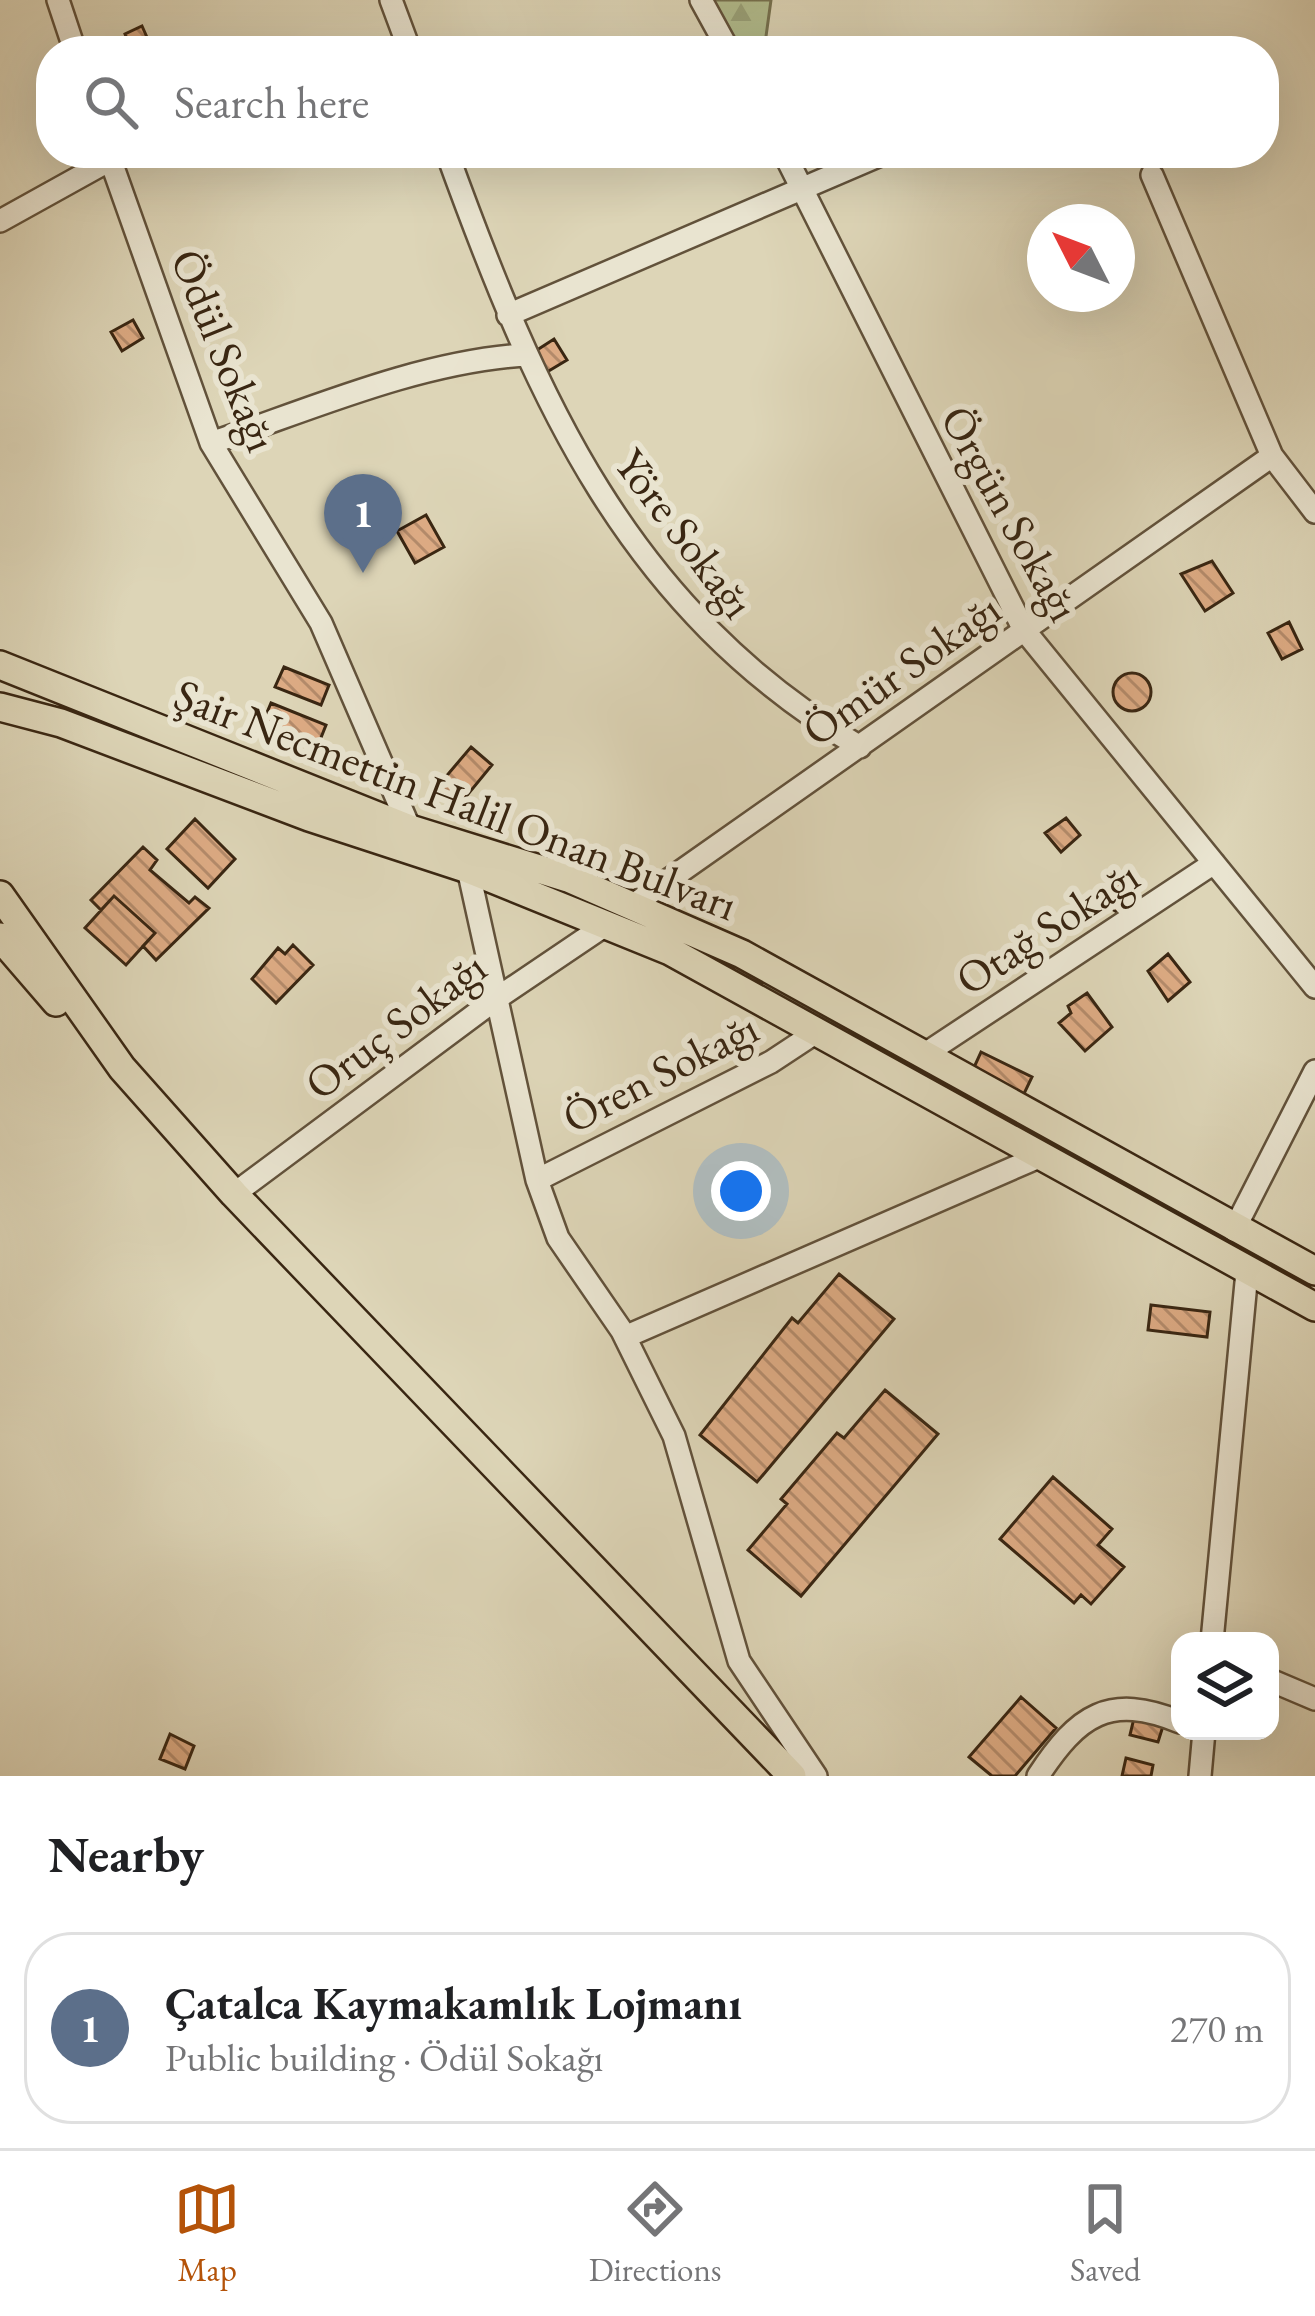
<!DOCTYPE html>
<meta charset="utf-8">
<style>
:root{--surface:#fff;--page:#f6f6f6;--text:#202124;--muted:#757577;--line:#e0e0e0;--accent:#b45309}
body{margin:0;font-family:"EB Garamond",serif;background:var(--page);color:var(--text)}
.controls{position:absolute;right:36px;bottom:36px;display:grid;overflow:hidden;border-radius:24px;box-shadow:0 12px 48px #0002}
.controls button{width:108px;height:108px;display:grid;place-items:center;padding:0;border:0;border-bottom:3px solid var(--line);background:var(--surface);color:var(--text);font:60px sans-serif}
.compass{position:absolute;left:1027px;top:204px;width:108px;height:108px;border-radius:50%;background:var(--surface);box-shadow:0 12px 48px #0002;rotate:312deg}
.you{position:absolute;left:741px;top:1191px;width:42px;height:42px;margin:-30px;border:9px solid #fff;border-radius:50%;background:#1a73e8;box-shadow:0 0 0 18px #1a73e833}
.badge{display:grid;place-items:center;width:78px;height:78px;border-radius:50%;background:var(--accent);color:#fff;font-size:39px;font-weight:700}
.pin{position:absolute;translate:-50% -99px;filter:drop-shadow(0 3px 6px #0008)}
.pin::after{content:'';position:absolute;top:63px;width:42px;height:36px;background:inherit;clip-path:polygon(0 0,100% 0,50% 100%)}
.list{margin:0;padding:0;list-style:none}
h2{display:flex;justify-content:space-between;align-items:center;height:156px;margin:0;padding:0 48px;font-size:51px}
h2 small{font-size:39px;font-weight:400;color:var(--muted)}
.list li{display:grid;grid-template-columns:78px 1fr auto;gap:36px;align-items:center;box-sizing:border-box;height:192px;margin:0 24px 24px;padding:0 24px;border:3px solid var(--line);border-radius:48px}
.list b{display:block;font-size:45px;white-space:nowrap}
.list p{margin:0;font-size:39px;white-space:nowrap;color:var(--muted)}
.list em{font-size:39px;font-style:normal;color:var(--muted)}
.icon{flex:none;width:66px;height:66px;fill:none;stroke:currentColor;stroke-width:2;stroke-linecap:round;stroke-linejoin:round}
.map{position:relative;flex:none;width:1315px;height:1776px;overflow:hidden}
.search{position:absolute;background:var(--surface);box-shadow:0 12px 48px #0002;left:36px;right:36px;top:36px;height:132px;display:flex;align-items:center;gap:30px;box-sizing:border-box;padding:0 42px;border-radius:48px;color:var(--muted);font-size:45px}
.sheet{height:372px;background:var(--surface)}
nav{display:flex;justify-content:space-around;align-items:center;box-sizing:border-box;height:168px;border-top:3px solid var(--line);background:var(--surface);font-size:33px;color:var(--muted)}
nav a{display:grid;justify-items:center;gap:6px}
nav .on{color:var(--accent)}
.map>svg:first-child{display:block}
</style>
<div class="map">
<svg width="1315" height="1776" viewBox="0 0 1315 1776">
<defs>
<pattern id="forest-firs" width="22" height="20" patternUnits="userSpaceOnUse" patternTransform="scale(3)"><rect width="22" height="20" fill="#b2bd8e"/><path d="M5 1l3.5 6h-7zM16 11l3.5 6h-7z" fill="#9aa279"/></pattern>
<pattern id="building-back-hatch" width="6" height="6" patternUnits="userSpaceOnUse" patternTransform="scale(3)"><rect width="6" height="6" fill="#ddab84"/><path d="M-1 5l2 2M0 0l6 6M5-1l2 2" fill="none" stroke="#b48b6b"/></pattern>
</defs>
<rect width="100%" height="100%" fill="#ddd5b7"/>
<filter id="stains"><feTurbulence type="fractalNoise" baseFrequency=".00167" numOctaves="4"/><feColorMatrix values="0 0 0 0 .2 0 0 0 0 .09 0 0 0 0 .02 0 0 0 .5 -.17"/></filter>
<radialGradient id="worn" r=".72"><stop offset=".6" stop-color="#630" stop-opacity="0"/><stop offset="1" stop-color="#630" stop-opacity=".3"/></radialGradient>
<!-- forest -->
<path fill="url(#forest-firs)" stroke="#767250" stroke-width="3" d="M712,0h59l-7,51h-29z"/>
<!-- building -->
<path fill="url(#building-back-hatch)" stroke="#392612" stroke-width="3" d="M142,26l11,25h-35v-7l9,-5 -2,-5z
M133,320l10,18 -21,13 -11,-19z
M554,339l13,21 -20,12 -13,-20z
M426,515l18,32 -29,16 -18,-32z
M1212,561l21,32 -28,18 -24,-37z
M1289,622l13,27 -20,10 -14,-26z
M284,667l45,18 -8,20 -46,-18z
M1113 692a19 19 0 1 1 38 0a19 19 0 1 1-38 0Z
M271,703l55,22 -8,20 -55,-23z
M471,747l21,18 -32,39 -22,-18z
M1066,818l14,17 -19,17 -16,-19z
M195,819l40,40 -27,29 -41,-39z
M143,847l14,13 -7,10 39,33 6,-6 14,11 -53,52 -13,-14 12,-13 -41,-37 -13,14 -10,-10z
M1116,876l22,13 -16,26 -22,-13z
M114,896l41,37 -29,32 -41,-37z
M293,945l20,20 -37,38 -24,-24 26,-31 7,6z
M1168,954l22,28 -22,19 -20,-30z
M1087,993l25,34 -27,24 -26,-28 12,-10 -3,-7z
M981,1052l51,25 -11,23 -51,-24z
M839,1274l55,45 -137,163 -57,-47 92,-117 6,5z
M1151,1305l59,7 -3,25 -59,-7z
M885,1390l53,44 -137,162 -53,-46 39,-46 -6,-5 56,-66 7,5z
M1053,1477l59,52 -14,16 26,22 -33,37 -10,-9 -7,8 -74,-64z
M1021,1697l35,31 -41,48h-23l-23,-19z
M1134,1718l29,8 -5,16 -28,-7z
M170,1734l24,12 -9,23 -25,-10z
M1126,1758l27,7 -2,11h-29z"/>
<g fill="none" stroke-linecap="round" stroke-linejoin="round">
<!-- minor casing -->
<g stroke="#62523b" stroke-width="26">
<path id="minor" d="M58,0l17,51
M391,0l19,51
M701,0l28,51
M108,153l103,290 110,180 89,206
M447,153c89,245 179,455 413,594
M784,153l240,477 291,357
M1152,175l120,281 43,56
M0,221l110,-61
M508,315l377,-162
M211,443c100,-34 207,-81 313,-88
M468,869l69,311 21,58 64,93 52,105 65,225 77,115
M633,905l639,-449
M922,1056l292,-193
M537,1180l234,-118 47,-31
M234,1194l262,-195 111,-75
M1234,1230l81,-159
M625,1337l416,-181
M1212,1641l35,-369
M1270,1680l45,19
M1038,1776c40,-61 71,-83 142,-54
M1200,1776l4,-45"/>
</g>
<!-- major casing -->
<g stroke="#392612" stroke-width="32">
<path id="major" d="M0,665l410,164 158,49 174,76 573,317
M0,707l61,16 248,94 159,52 202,82 645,356
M0,895l122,173 112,126 558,582
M0,937l56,65"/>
</g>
<!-- minor -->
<use href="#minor" stroke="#e9e4d0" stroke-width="21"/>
<!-- major -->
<use href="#major" stroke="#ddd5b7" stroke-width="27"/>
</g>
<g text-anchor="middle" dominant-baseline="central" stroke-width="12" stroke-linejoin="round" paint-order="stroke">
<!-- street labels -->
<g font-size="45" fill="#392612" stroke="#e9e4d0">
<text transform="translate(225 350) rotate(68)">Ödül Sokağı</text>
<text transform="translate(1011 513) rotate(61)">Örgün Sokağı</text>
<text transform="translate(685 533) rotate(53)">Yöre Sokağı</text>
<text transform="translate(901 669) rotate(-35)">Ömür Sokağı</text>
<text transform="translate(456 799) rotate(21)">Şair Necmettin Halil Onan Bulvarı</text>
<text transform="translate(1047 927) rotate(-33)">Otağ Sokağı</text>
<text transform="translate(395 1025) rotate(-37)">Oruç Sokağı</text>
<text transform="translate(660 1072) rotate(-27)">Ören Sokağı</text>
</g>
</g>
<rect width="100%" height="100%" filter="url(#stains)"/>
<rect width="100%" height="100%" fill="url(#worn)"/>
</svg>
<div class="controls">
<button><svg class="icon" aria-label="layers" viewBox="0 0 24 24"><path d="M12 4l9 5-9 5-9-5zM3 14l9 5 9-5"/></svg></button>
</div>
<svg class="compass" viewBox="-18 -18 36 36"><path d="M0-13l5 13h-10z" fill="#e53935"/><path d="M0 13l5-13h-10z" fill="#757577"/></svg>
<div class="you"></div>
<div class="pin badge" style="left:363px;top:573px;background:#5c6f8a">1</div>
<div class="search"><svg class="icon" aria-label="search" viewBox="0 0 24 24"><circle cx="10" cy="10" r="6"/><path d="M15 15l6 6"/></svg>Search here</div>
</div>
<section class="sheet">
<h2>Nearby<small></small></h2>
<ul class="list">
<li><span class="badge" style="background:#5c6f8a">1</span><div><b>Çatalca Kaymakamlık Lojmanı</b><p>Public building · Ödül Sokağı</p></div><em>270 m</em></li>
</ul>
</section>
<nav>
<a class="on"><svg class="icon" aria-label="map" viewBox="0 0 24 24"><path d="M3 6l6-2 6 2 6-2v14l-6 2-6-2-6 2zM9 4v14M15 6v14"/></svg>Map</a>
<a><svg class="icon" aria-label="directions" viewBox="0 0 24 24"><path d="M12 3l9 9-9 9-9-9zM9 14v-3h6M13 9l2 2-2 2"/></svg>Directions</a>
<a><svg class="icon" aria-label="saved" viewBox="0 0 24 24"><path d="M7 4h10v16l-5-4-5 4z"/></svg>Saved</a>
</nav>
